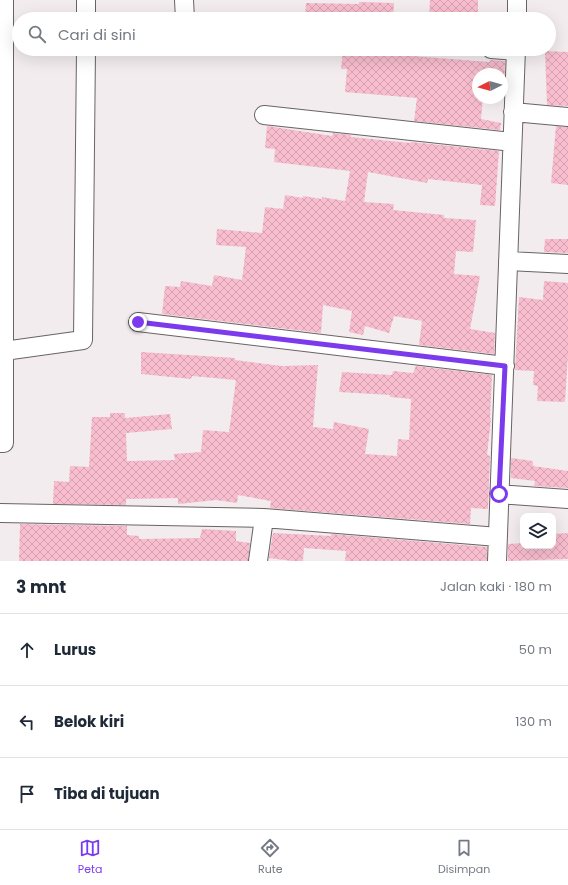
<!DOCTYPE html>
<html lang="id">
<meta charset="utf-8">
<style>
:root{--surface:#fff;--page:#f2f2f3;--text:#1f2937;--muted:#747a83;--line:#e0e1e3;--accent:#7c3aed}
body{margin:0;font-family:Poppins,sans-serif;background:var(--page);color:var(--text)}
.controls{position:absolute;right:12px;bottom:12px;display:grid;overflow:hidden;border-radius:8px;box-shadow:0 4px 16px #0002}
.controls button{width:36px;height:36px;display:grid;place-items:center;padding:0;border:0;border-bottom:1px solid var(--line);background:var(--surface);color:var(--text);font:20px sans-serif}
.compass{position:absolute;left:472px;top:68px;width:36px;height:36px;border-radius:50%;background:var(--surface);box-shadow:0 4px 16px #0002;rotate:264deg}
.stop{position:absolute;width:12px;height:12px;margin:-9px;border:3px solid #7c3aed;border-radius:50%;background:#fff}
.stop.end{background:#7c3aed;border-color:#fff;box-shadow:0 1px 4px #0008}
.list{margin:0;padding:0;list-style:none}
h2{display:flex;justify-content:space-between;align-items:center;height:52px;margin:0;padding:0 16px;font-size:17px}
h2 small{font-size:13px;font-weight:400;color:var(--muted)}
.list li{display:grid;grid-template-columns:26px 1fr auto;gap:12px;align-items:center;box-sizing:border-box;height:72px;padding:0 16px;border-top:1px solid var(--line)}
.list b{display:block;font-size:15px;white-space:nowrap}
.list em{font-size:13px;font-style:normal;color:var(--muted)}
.icon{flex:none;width:22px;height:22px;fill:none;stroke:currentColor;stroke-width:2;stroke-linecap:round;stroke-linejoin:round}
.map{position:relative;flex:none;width:568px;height:561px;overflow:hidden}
.search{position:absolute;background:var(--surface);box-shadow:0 4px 16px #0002;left:12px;right:12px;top:12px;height:44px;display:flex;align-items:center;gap:10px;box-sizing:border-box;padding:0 14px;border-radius:22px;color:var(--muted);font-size:15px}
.sheet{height:268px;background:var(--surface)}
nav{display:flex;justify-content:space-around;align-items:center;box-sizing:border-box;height:56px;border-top:1px solid var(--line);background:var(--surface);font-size:11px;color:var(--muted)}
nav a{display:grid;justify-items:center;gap:2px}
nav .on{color:var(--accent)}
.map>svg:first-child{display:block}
</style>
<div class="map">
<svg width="568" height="561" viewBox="0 0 568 561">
<defs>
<pattern id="building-cross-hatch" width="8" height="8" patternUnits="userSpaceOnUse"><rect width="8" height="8" fill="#f8bdce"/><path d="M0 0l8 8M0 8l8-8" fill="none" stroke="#d5a3b2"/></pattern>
</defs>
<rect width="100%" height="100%" fill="#f3ecee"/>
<!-- building -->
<path fill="url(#building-cross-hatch)" d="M430,0h48v19h-49z
M359,2l35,1 -1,16 -88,-2 1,-14 53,1z
M343,49h43v5l104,8v-2l15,1 -1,26h-2v-13h-24v24h5l-2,21 20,4 -1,7 -86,-9 3,-23 -72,-6 2,-23h-6z
M545,51l23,1v54l-21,-1z
M267,126l65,10 1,-3 18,2v2l59,6 1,-1 88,9 -4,55 -15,-1 2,-20 -54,-6 -1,4 -59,-11 -4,30 30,2 -1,6 51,5v3l32,2 -3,32 -17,-1 -2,23 26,2 -10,53 25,4 -1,21 -75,-9 3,-24 -28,-5 -5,17 -24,-7 -2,9 -14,-3 3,-21 -29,-6 -2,28 -159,-19 3,-28 15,1 1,-6 31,5 2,-11 28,5 4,-33 -30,-2 1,-16 45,4 3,-26 18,2 2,-14 18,3v-2l19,3v-2l23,4 5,-30 -76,-9 1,-13 -10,-1z
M556,126l12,1v58l-17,-2z
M545,239h23v14l-24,-1z
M544,281l24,2v72l-3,47 -28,-1 1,-15 -5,-1 1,-14 -19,-1 4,-73 24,3z
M141,352l94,6v2l47,6 36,-1 -5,62 20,2 1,-7 35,7 -4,25 32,2 1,-17 11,1 2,-41 -21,-2v-2l-51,-3 3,-20 50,3 1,-4 20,2 3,-7 76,9 -2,43 1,1 -4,36 3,1 -2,53 -17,-1 -1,16 -200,-16 1,-7 -33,-6 -1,8 -21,-3 -38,4v-6l-52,1v6l-73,-1 1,-23 15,1 1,-16 19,1 3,-50h18v-4h15v5l45,-4 2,15 -46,4 1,28 48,-1 -1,-6 27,-2 2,-22 26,2 7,-52 -44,-4 -1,3 -50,-5z
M511,458l22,3v5l35,5v17l-34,-2 1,-5 -24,-3z
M20,524l107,2v9l12,1v3l61,-1 2,-9 34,2v10l14,2 -2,18h-229z
M273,533l58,3v-2l156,13v14h-142l1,-10 -42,-3 -1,13h-11l-23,-3z
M568,533v26l-60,2v-17l15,-1v3h30v-12z"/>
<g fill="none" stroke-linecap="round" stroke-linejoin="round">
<!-- minor casing -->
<g stroke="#696365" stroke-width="20">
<path id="minor" d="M184,0l1,19
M86,19v-19
M517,19v-19
M491,49l25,2
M513,112l55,5
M264,115l248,27
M508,261l60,3
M138,322l367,44
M4,351l79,-11 3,-291
M0,443h4v-443
M499,494l69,5
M0,513l264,5 234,19
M258,561l6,-43
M497,561l19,-512"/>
</g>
<!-- minor -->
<use href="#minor" stroke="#fff" stroke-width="18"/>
</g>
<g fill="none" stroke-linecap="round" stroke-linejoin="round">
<!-- route -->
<path stroke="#7c3aed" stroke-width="5" d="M138,322l367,44 -6,128"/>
</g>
</svg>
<div class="controls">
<button><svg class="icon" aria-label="layers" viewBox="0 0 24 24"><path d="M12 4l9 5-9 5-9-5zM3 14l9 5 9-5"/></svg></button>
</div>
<svg class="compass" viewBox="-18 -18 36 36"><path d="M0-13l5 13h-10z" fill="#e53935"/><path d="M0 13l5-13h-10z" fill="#747a83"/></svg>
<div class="stop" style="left:499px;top:494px"></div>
<div class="stop end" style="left:138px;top:322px"></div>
<div class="search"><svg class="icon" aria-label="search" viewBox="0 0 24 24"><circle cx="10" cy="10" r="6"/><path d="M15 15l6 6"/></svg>Cari di sini</div>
</div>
<section class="sheet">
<h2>3 mnt<small>Jalan kaki · 180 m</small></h2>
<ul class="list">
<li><svg class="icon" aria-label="ahead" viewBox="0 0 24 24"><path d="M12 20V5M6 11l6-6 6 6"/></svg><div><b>Lurus</b></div><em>50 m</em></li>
<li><svg class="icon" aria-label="left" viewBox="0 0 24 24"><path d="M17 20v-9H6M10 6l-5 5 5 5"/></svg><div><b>Belok kiri</b></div><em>130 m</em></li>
<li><svg class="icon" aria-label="arrive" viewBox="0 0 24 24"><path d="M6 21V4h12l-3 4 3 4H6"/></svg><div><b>Tiba di tujuan</b></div></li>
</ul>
</section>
<nav>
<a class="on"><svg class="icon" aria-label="map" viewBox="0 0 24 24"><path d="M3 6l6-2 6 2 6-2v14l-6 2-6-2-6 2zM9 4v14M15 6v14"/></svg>Peta</a>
<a><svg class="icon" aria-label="directions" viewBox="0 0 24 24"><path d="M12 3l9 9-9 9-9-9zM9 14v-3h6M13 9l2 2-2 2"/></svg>Rute</a>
<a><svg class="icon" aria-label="saved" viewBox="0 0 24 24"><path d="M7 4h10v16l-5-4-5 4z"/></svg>Disimpan</a>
</nav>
